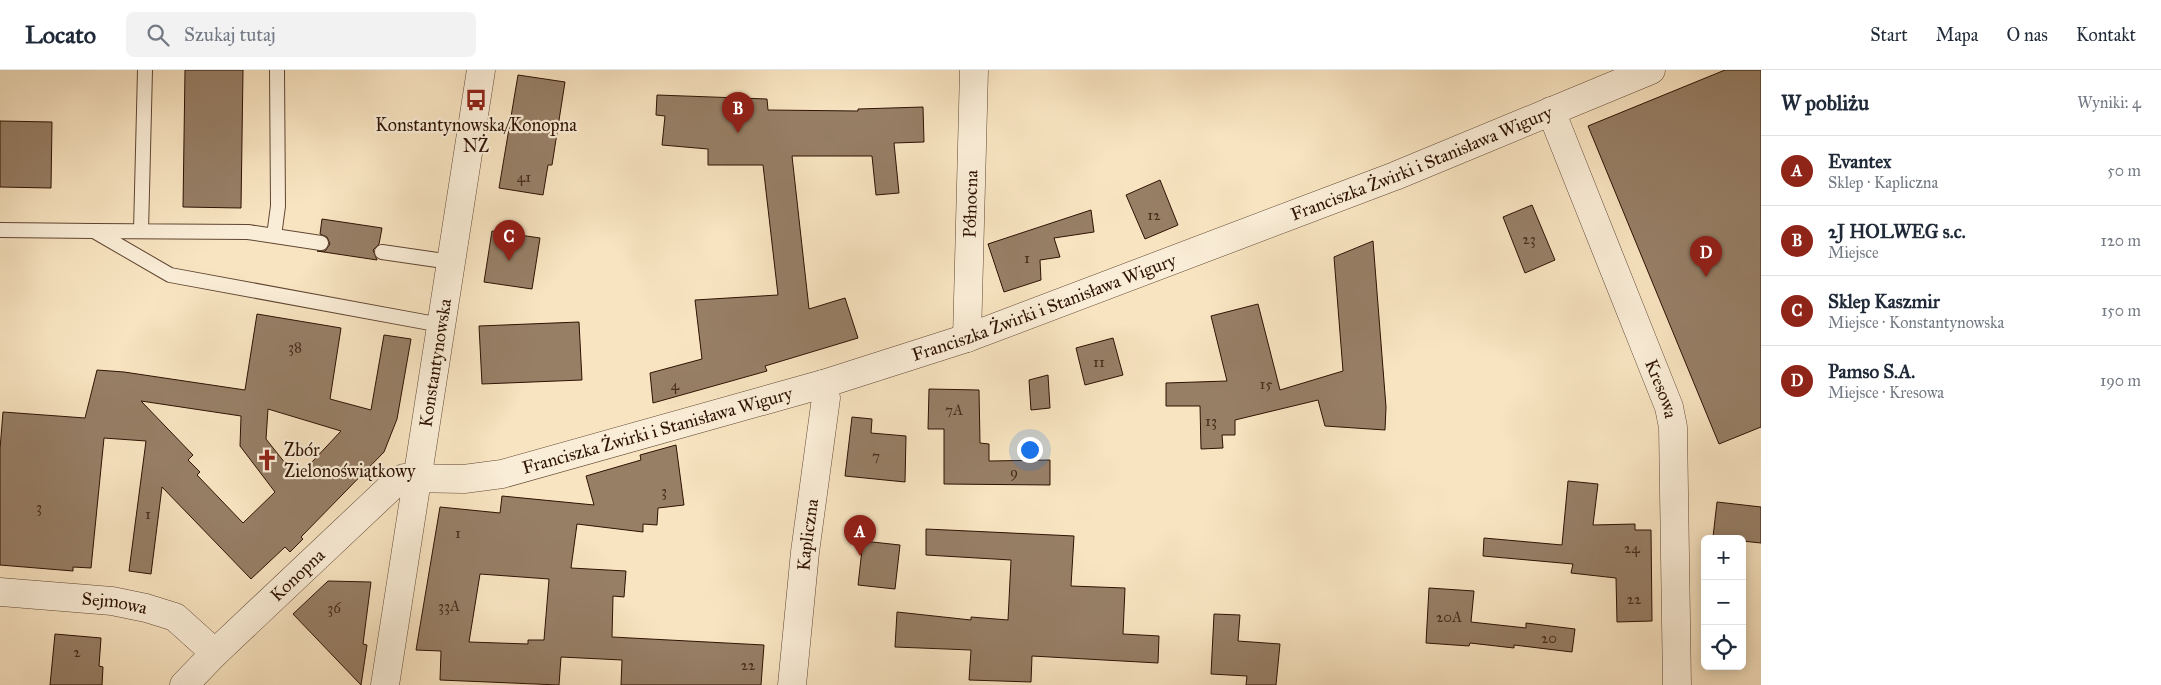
<!DOCTYPE html>
<html lang="pl">
<meta charset="utf-8">
<style>
:root{--surface:#fff;--page:#f2f2f3;--text:#1f2937;--muted:#747a83;--line:#e0e1e3;--accent:#8f2418}
body{margin:0;font-family:"IM FELL Great Primer",serif;background:var(--page);color:var(--text)}
.controls{position:absolute;right:15px;bottom:15px;display:grid;overflow:hidden;border-radius:8px;box-shadow:0 2px 12px #0003}
.controls button{width:45px;height:45px;display:grid;place-items:center;padding:0;border:0;border-bottom:1px solid var(--line);background:var(--surface);color:var(--text);font:25px sans-serif}
.you{position:absolute;left:1029px;top:379px;width:18px;height:18px;margin:-12px;border:4px solid #fff;border-radius:50%;background:#1a73e8;box-shadow:0 0 0 8px #1a73e833}
.badge{display:grid;place-items:center;width:32px;height:32px;border-radius:50%;background:var(--accent);color:#fff;font-size:16px;font-weight:700}
.pin{position:absolute;translate:-50% -41px;filter:drop-shadow(0 1px 2px #0008)}
.pin::after{content:'';position:absolute;top:26px;width:18px;height:15px;background:inherit;clip-path:polygon(0 0,100% 0,50% 100%)}
.list{margin:0;padding:0;list-style:none}
h2{display:flex;justify-content:space-between;align-items:center;height:65px;margin:0;padding:0 20px;font-size:21px}
h2 small{font-size:16px;font-weight:400;color:var(--muted)}
.list li{display:grid;grid-template-columns:32px 1fr auto;gap:15px;align-items:center;box-sizing:border-box;height:70px;padding:0 20px;border-top:1px solid var(--line)}
.list b{display:block;font-size:19px;white-space:nowrap}
.list p{margin:0;font-size:16px;white-space:nowrap;color:var(--muted)}
.list em{font-size:16px;font-style:normal;color:var(--muted)}
.icon{flex:none;width:28px;height:28px;fill:none;stroke:currentColor;stroke-width:2;stroke-linecap:round;stroke-linejoin:round}
.map{position:relative;flex:none;width:1761px;height:615px;overflow:hidden}
header{display:flex;align-items:center;gap:30px;box-sizing:border-box;height:70px;padding:0 25px;background:var(--surface);border-bottom:1px solid var(--line)}
header strong{font-size:24px}
nav{display:flex;gap:28px;margin-inline-start:auto;font-size:18px}
.search{width:350px;height:45px;background:var(--page);display:flex;align-items:center;gap:12px;box-sizing:border-box;padding:0 18px;border-radius:8px;color:var(--muted);font-size:19px}
main{display:flex}
aside{flex:1;background:var(--surface)}
.map>svg:first-child{display:block}
</style>
<header>
<strong>Locato</strong>
<div class="search"><svg class="icon" aria-label="search" viewBox="0 0 24 24"><circle cx="10" cy="10" r="6"/><path d="M15 15l6 6"/></svg>Szukaj tutaj</div>
<nav><a>Start</a><a>Mapa</a><a>O nas</a><a>Kontakt</a></nav>
</header>
<main>
<div class="map">
<svg width="1761" height="615" viewBox="0 0 1761 615">
<rect width="100%" height="100%" fill="#f8e4c1"/>
<filter id="stains"><feTurbulence type="fractalNoise" baseFrequency=".004" numOctaves="4"/><feColorMatrix values="0 0 0 0 .2 0 0 0 0 .09 0 0 0 0 .02 0 0 0 .5 -.17"/></filter>
<radialGradient id="worn" r=".72"><stop offset=".6" stop-color="#630" stop-opacity="0"/><stop offset="1" stop-color="#630" stop-opacity=".3"/></radialGradient>
<!-- building -->
<path fill="#977f66" stroke="#2e1203" fill-rule="evenodd" d="M185,0h58l-2,138 -58,-1z
M1725,0h36v357l-42,17 -131,-318z
M518,5l47,7 -13,83h-4l-5,30 -44,-7z
M657,25l110,4 1,11 90,1v-2l65,-2 1,35 -30,1 5,50 -23,2 -4,-39h-80l17,153 36,-11 13,40 -93,28 2,5 -114,32 -3,-30 52,-14 -7,-59 83,-5 -15,-130h-55v-16l-46,-4 3,-29 -9,-1z
M0,51l52,1 -1,66 -51,-1z
M1160,110l18,45 -33,14 -19,-44z
M1532,135l23,55 -30,13 -22,-56z
M1091,140l3,22 -40,6 6,19 -20,3 1,20 -37,12 -16,-48z
M322,149l60,9 -3,16 -6,6 4,10 -60,-9h8l5,-7 -3,-7 -7,-3z
M492,161l48,7 -8,51 -48,-7z
M1373,171l13,166 -1,23 -60,-4 -7,-26 -83,20v15h-13l1,13 -22,1 -1,-43h-34v-23l61,-2 -16,-65 47,-12 22,86 63,-19 -9,-114z
M257,244l84,14 -11,71 41,11 13,-75 27,4 -14,80 -13,33 -83,85 2,2 -13,13 -5,-5 -34,32 -89,-92 -11,87 -22,-3 17,-130 -42,-3 -13,130 -18,-1v4l-73,-6v-116l3,-37 82,6 12,-48 27,2 121,18zM141,331l100,15 -1,30 35,46 -32,31 -46,-48 3,-3 -12,-12 5,-5zM268,339l73,22 -44,47 -31,-39z
M579,252l3,58 -100,4 -3,-58z
M1113,268l10,37 -38,10 -9,-37z
M1048,305l2,33 -19,2 -2,-30z
M929,319l50,1 1,53 9,1v17l61,-1v25l-106,-1v-55h-16z
M852,347l20,2 -1,14 35,3 -1,46 -60,-6z
M676,375l8,60 -26,3 -1,17 -14,-1v8l-66,-8 -6,44 55,3 -2,26 -11,-1 -1,41 152,8 -3,40h-140l1,-25 -61,-3 -2,28 -119,-5 1,-29 -25,-1 24,-143 60,6 2,-17 92,9 -8,-29 55,-16 -1,-5zM480,504l69,5 -5,61h-16v4l-59,-2z
M1568,411l30,3 -5,41 42,-1v6h16l1,91 -35,1 -1,-44 -45,-5 2,-9 -90,-8 1,-18 78,7z
M1717,432l44,5v36l-19,-2v-2l-29,-2z
M926,459l148,7 -3,50 54,2 -2,46 36,2 -1,27 -126,-7 -1,26 -62,-2 2,-30 -76,-3 2,-35 74,8v-3l37,3 3,-60 -85,-5z
M863,471l37,4 -5,44 -37,-4z
M328,511l43,1 -8,62 4,1 -6,40 -68,-71z
M1429,518l45,3 -3,31 55,6v-5l49,6 -3,23 -58,-7v3l-44,-5 -1,3 -43,-3z
M1214,544l26,1 -2,26 42,3 -4,41h-30l1,-9 -36,-2z
M55,564l46,4 -2,28 4,1 -1,18h-52z"/>
<g fill="none" stroke-linecap="round" stroke-linejoin="round">
<!-- service casing -->
<g stroke="#604632" stroke-width="16">
<path id="service" d="M0,160l94,1 76,44 271,50
M95,161l153,1 73,11
M141,161l4,-161
M274,166l4,-30 -1,-136
M382,182l69,10"/>
</g>
<!-- minor casing -->
<g stroke="#604632" stroke-width="29">
<g id="minor">
<path id="s1" d="M1551,41l118,296 4,20 4,258"/>
<path id="s2" d="M967,268l7,-268"/>
<path id="s3" d="M0,522l112,9 34,7 29,9 40,36"/>
<path id="s4" d="M184,615l31,-32 179,-169 10,-6 60,1 38,-5 321,-90 144,-46 428,-162 256,-106"/>
<path id="s5" d="M792,615l13,-133 21,-154 -3,-14"/>
</g>
</g>
<!-- tertiary casing -->
<g stroke="#604632" stroke-width="29">
<g id="tertiary">
<path id="s6" d="M385,615l96,-615"/>
</g>
</g>
<!-- service -->
<use href="#service" stroke="#faedd7" stroke-width="14"/>
<!-- minor -->
<use href="#minor" stroke="#faedd7" stroke-width="28"/>
<!-- tertiary -->
<use href="#tertiary" stroke="#faedd7" stroke-width="28"/>
</g>
<!-- icons -->
<defs>
<g id="bus-bare" transform="scale(1.725)"><path d="M-5-6H5V4H4V6H2V4H-2V6H-4V4H-5ZM-3.5-4V0h7V-4ZM-3.5 1.2v1.5H-2V1.2ZM2 1.2v1.5H3.5V1.2Z" fill="#8f2418" stroke="#faedd7" stroke-width="2.5" paint-order="stroke"/></g>
<g id="church-bare" transform="scale(1.725)"><path d="M-1.2-6h2.4v3.5h3.3v2.4h-3.3V6h-2.4V-.1h-3.3v-2.4h3.3Z" fill="#8f2418" stroke="#faedd7" stroke-width="2.5" paint-order="stroke"/></g>
</defs>
<g fill-rule="evenodd">
<use href="#bus-bare" x="476" y="30"/>
<use href="#church-bare" x="267" y="390"/>
</g>
<g text-anchor="middle" dominant-baseline="central" stroke-width="4.5" stroke-linejoin="round" paint-order="stroke">
<!-- number labels -->
<g font-size="15" fill="#482d1c">
<text x="524" y="107">41</text>
<text x="1154" y="145">12</text>
<text x="1529" y="169">23</text>
<text x="1027" y="188">1</text>
<text x="295" y="277">38</text>
<text x="1099" y="292">11</text>
<text x="1266" y="314">15</text>
<text x="675" y="315">4</text>
<text x="954" y="340">7A</text>
<text x="1211" y="351">13</text>
<text x="876" y="386">7</text>
<text x="1014" y="402">9</text>
<text x="664" y="421">3</text>
<text x="39" y="437">3</text>
<text x="148" y="444">1</text>
<text x="458" y="463">1</text>
<text x="1632" y="478">24</text>
<text x="1634" y="529">22</text>
<text x="449" y="536">33A</text>
<text x="334" y="538">36</text>
<text x="1449" y="547">20A</text>
<text x="1549" y="568">20</text>
<text x="77" y="582">2</text>
<text x="748" y="595">22</text>
</g>
<!-- poi labels -->
<g font-size="18" fill="#2e1203" stroke="#faedd7">
<text x="476" y="55">Konstantynowska/Konopna<tspan x="476" dy="21">NŻ</tspan></text>
<text x="284" y="380" text-anchor="start">Zbór<tspan x="284" dy="21">Zielonoświątkowy</tspan></text>
</g>
<!-- street labels -->
<g font-size="18" fill="#2e1203" stroke="#faedd7">
<text stroke="none"><textPath href="#s4" startOffset="1372">Franciszka Żwirki i Stanisława Wigury</textPath></text>
<text stroke="none"><textPath href="#s2" startOffset="134">Północna</textPath></text>
<text stroke="none"><textPath href="#s4" startOffset="968">Franciszka Żwirki i Stanisława Wigury</textPath></text>
<text stroke="none"><textPath href="#s6" startOffset="326">Konstantynowska</textPath></text>
<text stroke="none"><textPath href="#s1" startOffset="299">Kresowa</textPath></text>
<text stroke="none"><textPath href="#s4" startOffset="562">Franciszka Żwirki i Stanisława Wigury</textPath></text>
<text stroke="none"><textPath href="#s5" startOffset="151">Kapliczna</textPath></text>
<text stroke="none"><textPath href="#s4" startOffset="158">Konopna</textPath></text>
<text stroke="none"><textPath href="#s3" startOffset="115">Sejmowa</textPath></text>
</g>
</g>
<rect width="100%" height="100%" filter="url(#stains)"/>
<rect width="100%" height="100%" fill="url(#worn)"/>
</svg>
<div class="controls">
<button>+</button>
<button>−</button>
<button><svg class="icon" aria-label="locate" viewBox="0 0 24 24"><circle cx="12" cy="12" r="6"/><path d="M12 2v4M12 18v4M2 12h4M18 12h4"/></svg></button>
</div>
<div class="you"></div>
<div class="pin badge" style="left:860px;top:486px">A</div>
<div class="pin badge" style="left:738px;top:63px">B</div>
<div class="pin badge" style="left:509px;top:191px">C</div>
<div class="pin badge" style="left:1706px;top:207px">D</div>
</div>
<aside>
<h2>W pobliżu<small>Wyniki: 4</small></h2>
<ul class="list">
<li><span class="badge">A</span><div><b>Evantex</b><p>Sklep · Kapliczna</p></div><em>50 m</em></li>
<li><span class="badge">B</span><div><b>2J HOLWEG s.c.</b><p>Miejsce</p></div><em>120 m</em></li>
<li><span class="badge">C</span><div><b>Sklep Kaszmir</b><p>Miejsce · Konstantynowska</p></div><em>150 m</em></li>
<li><span class="badge">D</span><div><b>Pamso S.A.</b><p>Miejsce · Kresowa</p></div><em>190 m</em></li>
</ul>
</aside>
</main>
